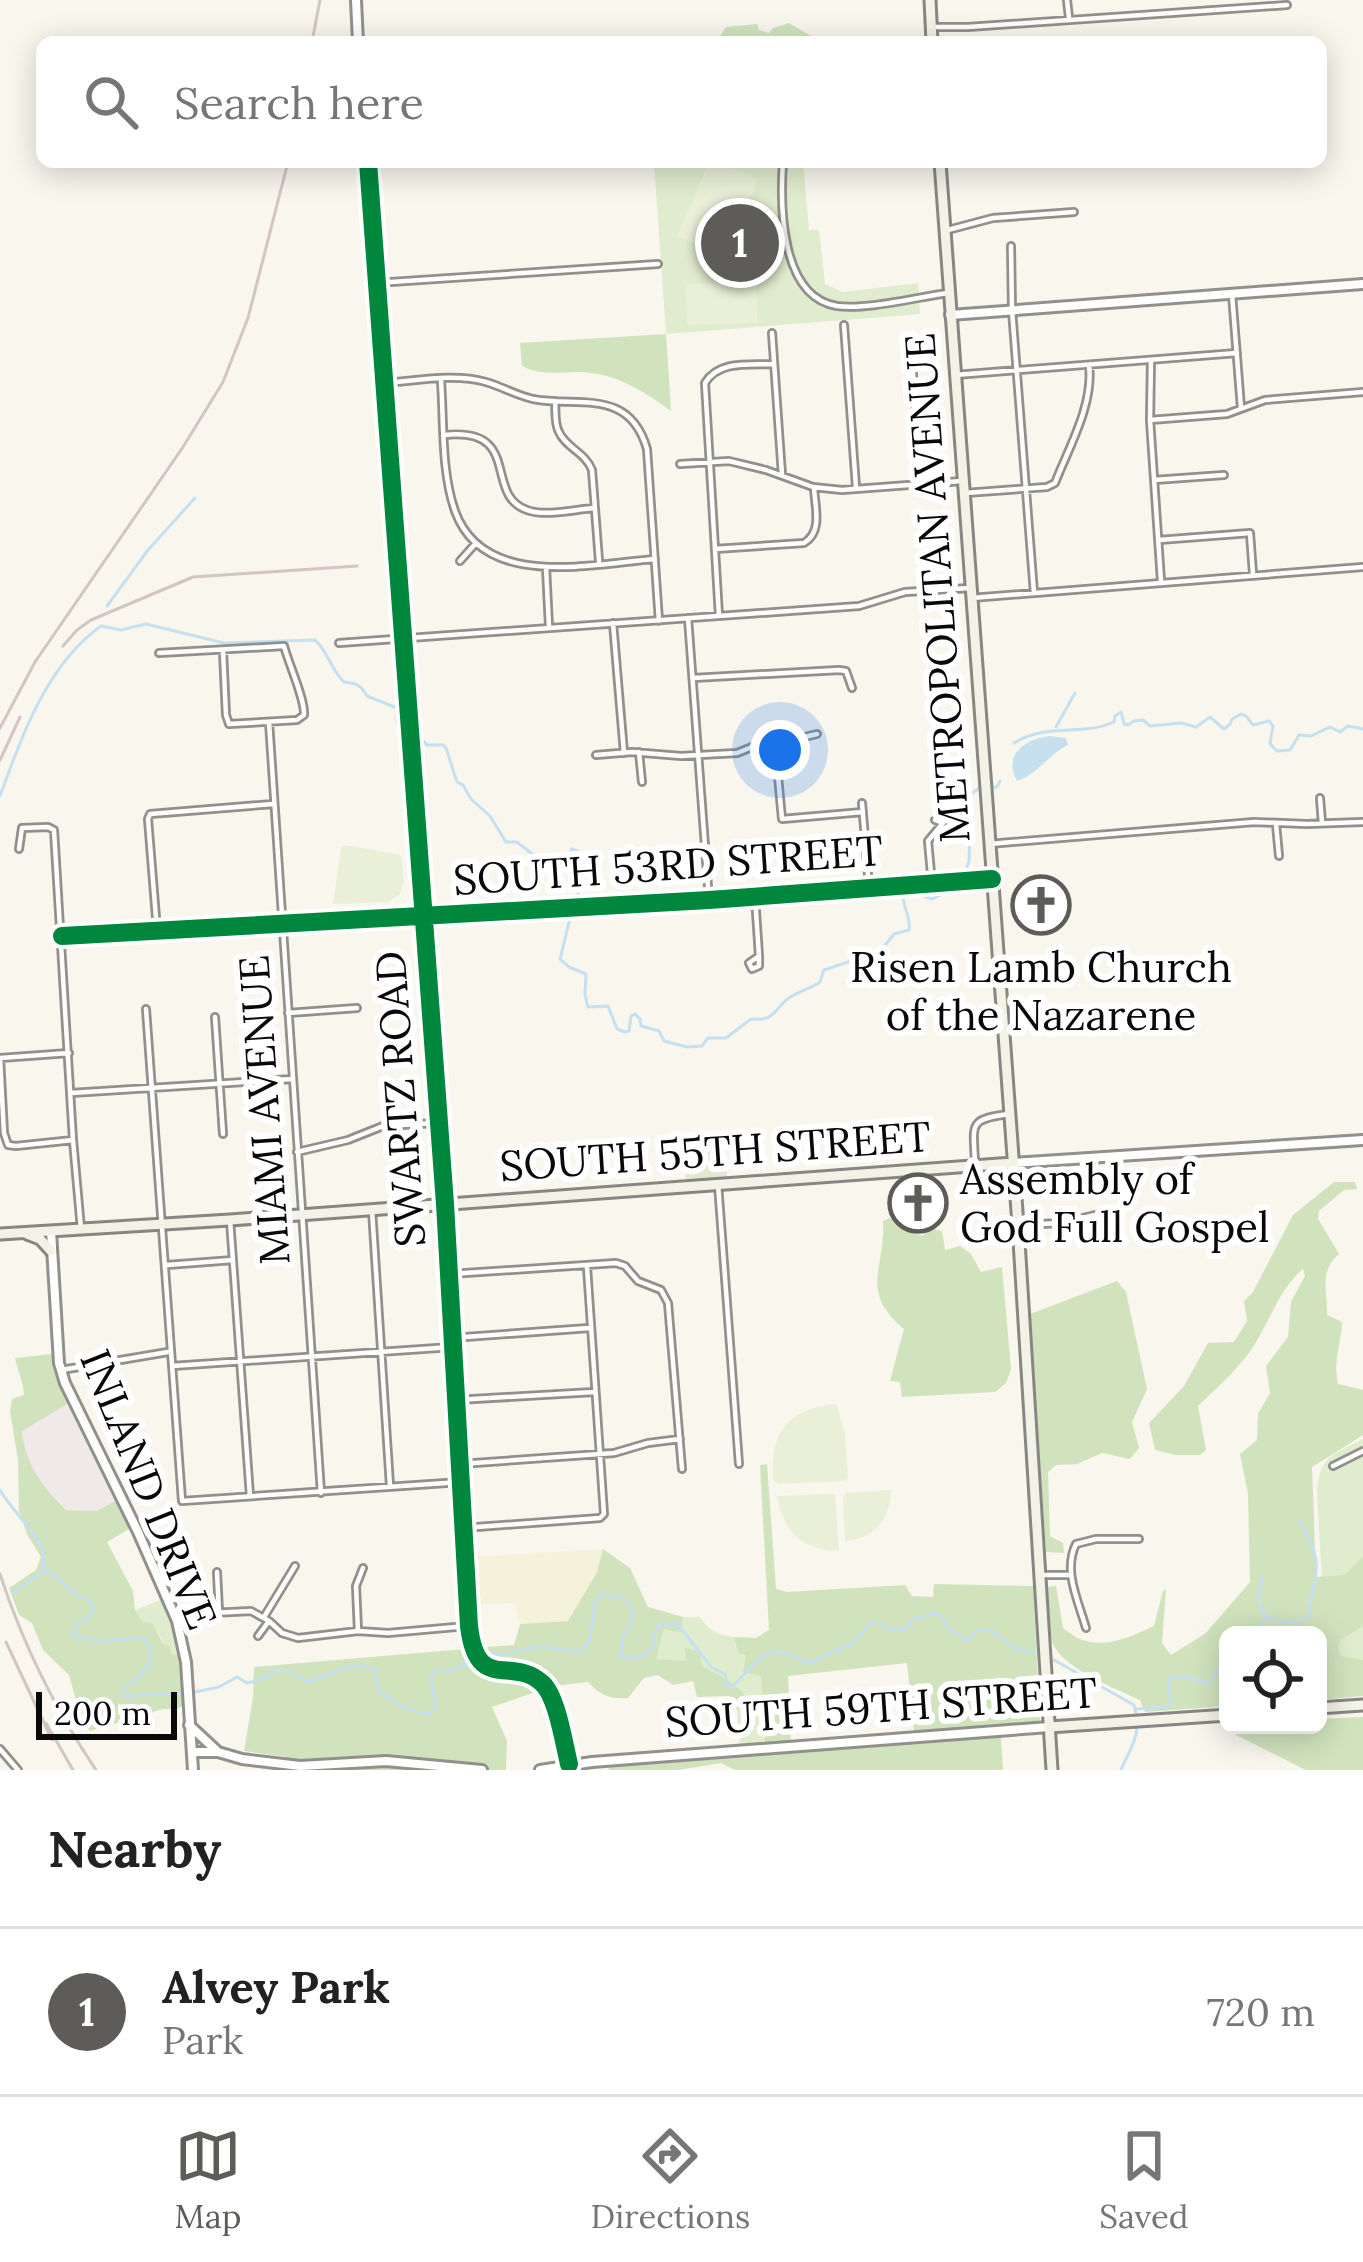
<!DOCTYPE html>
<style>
:root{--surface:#fff;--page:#f2f2f2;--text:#222;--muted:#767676;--line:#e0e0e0;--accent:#5d5c59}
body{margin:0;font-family:Lora,serif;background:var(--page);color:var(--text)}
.controls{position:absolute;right:36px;bottom:36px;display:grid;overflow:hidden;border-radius:18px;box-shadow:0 6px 30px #0003}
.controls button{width:108px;height:108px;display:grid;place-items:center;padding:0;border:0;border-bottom:3px solid var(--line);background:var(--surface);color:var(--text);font:60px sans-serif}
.scale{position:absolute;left:36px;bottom:30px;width:141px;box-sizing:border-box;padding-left:12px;border:6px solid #090909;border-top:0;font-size:33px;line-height:42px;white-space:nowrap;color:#090909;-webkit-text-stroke:9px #fff;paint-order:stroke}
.you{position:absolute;left:780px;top:750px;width:42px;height:42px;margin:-30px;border:9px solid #fff;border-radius:50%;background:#1a73e8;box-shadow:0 0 0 18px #1a73e833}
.badge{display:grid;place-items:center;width:78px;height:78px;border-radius:50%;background:var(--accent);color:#fff;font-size:39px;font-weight:700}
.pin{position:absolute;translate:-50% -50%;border:6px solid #fff;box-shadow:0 3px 12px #0006}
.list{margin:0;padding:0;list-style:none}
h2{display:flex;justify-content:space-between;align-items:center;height:156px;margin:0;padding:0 48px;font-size:51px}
h2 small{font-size:39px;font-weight:400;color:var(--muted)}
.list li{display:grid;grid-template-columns:78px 1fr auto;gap:36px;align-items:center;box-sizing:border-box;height:168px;padding:0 48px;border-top:3px solid var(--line)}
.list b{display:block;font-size:45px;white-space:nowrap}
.list p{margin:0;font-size:39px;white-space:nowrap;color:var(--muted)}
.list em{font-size:39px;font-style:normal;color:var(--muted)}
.icon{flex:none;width:66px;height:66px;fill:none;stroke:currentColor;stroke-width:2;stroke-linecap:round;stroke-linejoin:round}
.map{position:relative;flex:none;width:1363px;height:1770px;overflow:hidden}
.search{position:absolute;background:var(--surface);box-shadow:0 6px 30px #0003;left:36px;right:36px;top:36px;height:132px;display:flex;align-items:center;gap:30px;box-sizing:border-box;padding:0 42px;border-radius:18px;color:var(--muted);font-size:45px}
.sheet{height:324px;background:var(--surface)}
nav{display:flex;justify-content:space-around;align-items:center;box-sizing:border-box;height:168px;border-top:3px solid var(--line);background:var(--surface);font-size:33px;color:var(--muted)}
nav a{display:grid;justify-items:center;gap:6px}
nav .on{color:var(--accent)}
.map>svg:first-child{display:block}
</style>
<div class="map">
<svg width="1363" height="1770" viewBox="0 0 1363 1770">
<rect width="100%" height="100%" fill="#f8f6ed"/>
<!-- industrial -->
<path fill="#efe9ea" d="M69,1403l48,97 -20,11 -31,-1 -20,-19 -23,-42 -2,-18z"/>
<!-- farmland -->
<path fill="#f4f2da" d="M603,1549l-6,23 -29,49 -48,3 -5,-21 -44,2 -1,-48z"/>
<!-- green -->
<path fill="#e0ecce" d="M654,162h149l6,68h10l6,54 18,8 75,-9 2,31 -254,20z
M1363,1439v253l-35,3 -11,-205c4,-37 17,-35 46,-51z
M163,1599l11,23 7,33 -9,1 -20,-33 -9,-1 -8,-12z
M683,1617h17c9,14 18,18 34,20l4,16 8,1 15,22 4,68 -25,2 -3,-36 11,-2 -9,-20 -37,-22 -18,-18 2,13 -31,-1 9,-32 17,5z"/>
<!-- forest -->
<path fill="#d0e3bd" d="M789,23l22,13 -2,6h-156c21,-11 43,0 65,-3l8,-12 31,-3 2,6 10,3 4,-5z
M666,334l5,77c-28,-20 -55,-38 -90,-39 -22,0 -39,4 -59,-6l-2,-23z
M1334,1182h21l2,7 -13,1 -25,21 -1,8 21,35c-21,18 -11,37 -12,61l15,7c-1,24 -9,37 -4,62l25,6v45l-51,32 4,110 28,-2 19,-18v69l-22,14 -3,7 3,9 22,4v36l-45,4v-65h-90v71l-83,6 -5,-12c-26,-12 -74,-30 -87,-56 -7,-16 -5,-40 -7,-57l10,-1 7,42c30,26 59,13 91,-2l9,-35 3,-2 -4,54 9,12 35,-22 44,-51 -2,-88 -8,-40 17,-14 1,-26 12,-21 -4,-27 22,-29 3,-35 14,-26 -2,-7c-25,21 -34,55 -52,81 -15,21 -34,38 -53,56l8,44 -6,5h-24l-21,-5 -6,-27 35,-37 24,-43 26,-1 13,-21 -3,-20 9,-9 40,-77z
M890,1218l17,13 16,5 6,-8 13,3 3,19 15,-4 11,8 10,18 21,-5 9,102 -5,14 -11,9 -93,5 -2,-15 -10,-1 14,-52c-46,-39 -18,-60 -21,-108z
M1117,1281l9,11 21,97 -15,33 7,26 -9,11 -28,-6 -25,11 -21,1 -8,7 2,64 13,7 1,10 -18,-1 -16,-238z
M52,1354l17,49 -47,28c3,32 21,57 44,79l31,1 20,-11 14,28 -24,14 26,49 2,19 8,12 9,1 11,20 7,4 2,8h9l2,51 -7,3h-13l-73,22 -11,-20 -10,-36 -26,-25 -11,-27 -13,-8 -10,-27 27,-18 5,-13 -14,-23 -8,-23 -1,-51 -8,-49 2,-12 12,-4c-1,-15 -6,-23 -9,-37z
M767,1464l9,125 11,3 118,-7 7,11 21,1 1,-13 99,2 7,134 -4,5 -122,7 -7,-69 -119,13 3,66 -26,2 -4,-68 -18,-4 3,-17 -8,-2 -4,-16 22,1 13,-8 -9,-165z
M603,1549l27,19 18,39 35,10 -2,16 -17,-4 -8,30 30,2 -2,-14 16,6 2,13c19,11 44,19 47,42l-12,2 -7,-14 -33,1 -4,-16 -20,4 -15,-10 -14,3 -16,20c-18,1 -27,-2 -40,-16l-35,4 -61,21 15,34 -1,29h-217l-2,-13 -43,-6 9,-54 1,-30 260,-22 6,-21 48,-3 29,-49z
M1363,1717v53h-57l-70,-35 -4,-9 86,-1v-6z
M1001,1737l2,33h-268l-14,-7 -43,7h-69l-1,-5z"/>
<!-- cemetery -->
<path fill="#e3e8d2" d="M725,1135l2,43 -41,2 -3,-43z"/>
<!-- pitch -->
<path fill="#eaf0d8" d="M709,162h8l41,17 -32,78 -49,-21z
M756,282l1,41 -70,2 -1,-41z
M345,845l56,10 3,27 -4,12 -12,8 -55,2 8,-56z
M836,1404l9,28 3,46 -3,3 -67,3 -5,-4c-3,-48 14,-71 63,-76z
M891,1490c-1,30 -16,48 -46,51l-2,-44 3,-4z
M832,1494l3,1 4,56c-37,-1 -56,-19 -62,-55z"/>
<!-- water -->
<path fill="#c6e0ef" d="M1049,736l17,2 2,7c-19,9 -31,30 -51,36 -14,-27 7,-41 32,-45z"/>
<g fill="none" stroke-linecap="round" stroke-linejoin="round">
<!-- stream -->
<path stroke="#c6e0ef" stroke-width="3" d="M107,606l41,-56 47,-52
M1056,727l19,-34
M416,733l11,12h16l3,3 11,34 6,3 8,14 19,17 16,26h11l24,19 16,-4 8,4 7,-12 8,3 -6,12 8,18 -8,23
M1014,743c35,-21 66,-6 100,-21l1,-6 6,-4 3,12 4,1 6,-4 9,-1 7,6 31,-3 15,4 14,-10 14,12 6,-5 2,-5 9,-5 5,2 7,9 16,-4 4,5 -3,18 7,7 13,-1 9,-15 12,1 19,-9 10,5 8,-6 15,3
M990,788l7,-1 3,-6
M0,796c22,-60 47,-132 101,-170l20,4 25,-6 78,19 91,-3c13,11 16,30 29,42 12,1 17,3 23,14l30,12v15l8,10
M964,874l5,-12 1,-33 -4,-26 4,-8 9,-7
M571,914l-11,45 9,8 17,7 -1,21 3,12 20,-1 9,23 8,3 4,-1 2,-15 4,-2 5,5 1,7 18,5 5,10 23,6 15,-1 6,-8h18l25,-19c27,3 24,-14 41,-23 9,-5 19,-8 28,-14l4,-12 30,-10 2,-11 8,-2 6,6h9l15,-19 15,-4c2,-13 -6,-22 -6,-35l7,-4 22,8 17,-8
M880,955l8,8 20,11
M0,1490c10,18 37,44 43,59 2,6 0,14 0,21
M13,1593l29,-21 8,-1 22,21 18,9 3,10 -5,7 -13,8 -2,10 26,5 44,-3 7,9 1,15 -15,18 -13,8v8l57,-3
M1265,1616c16,8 27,9 43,1 7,-44 18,-55 -9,-95
M1259,1635l6,-19 -7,-17 4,-21
M491,1653c19,4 31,-5 49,-6 13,-1 26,4 40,5l10,-12 5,-39 8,-7 23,6 7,10 -2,16c-10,8 -10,19 -10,31 13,3 19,1 30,-7l6,-24 20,-3 34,44 15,8 -1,9 7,3c11,-10 23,-28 36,-33 17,-6 23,3 37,7 11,4 9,0 18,-5 27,-13 27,-4 46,-32l10,-2 10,7 16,1 6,-10 24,-7 7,4 7,12 18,12 9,-10 15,-1 25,19 18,4
M1054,1660l80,45 2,9
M195,1692l24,-5 18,-10 10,6c36,-7 22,-24 61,-1 23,-6 44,-23 67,-13l2,19c15,14 33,25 54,26l5,-7 -5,-30 4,-6 20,-1 8,-6 12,3
M1136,1709l30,-2 5,-5 -3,-21 4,-4h17l20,7 19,-30
M1121,1770c6,-15 14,-25 16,-41"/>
<!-- minor casing -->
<g stroke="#91908c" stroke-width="10">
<path id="minor" d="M1067,0l2,18
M931,27h37l319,-22
M783,162c-3,43 -3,135 54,144 30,4 81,-9 111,-13
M944,231l49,-13 81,-6
M1011,246l1,64 22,283
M376,283l282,-19
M1232,294l9,114
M844,325l12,162
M772,333l10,142
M911,346l10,139
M1151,360l-1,60 11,161
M955,375l282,-22
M441,381c3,41 0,90 14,130 28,79 136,53 200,48
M384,383c32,-2 70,-10 102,-1 18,5 34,16 53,18 44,6 91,-10 108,49l12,172
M555,401c1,10 -1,22 4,31 7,16 26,20 33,38l7,91
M1150,420l77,-6 38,-14 98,-8
M445,435c78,-8 38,60 82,75 20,7 48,-1 68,-2
M680,464l49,-3 37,9 47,17 29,3 120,-9
M1154,480l70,-5
M965,493l82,-6 8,-4c14,-36 39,-79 34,-118
M1159,540l91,-7 3,41
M715,549l89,-6c19,-11 11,-36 10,-55
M460,561l16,-18
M546,567l3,60
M971,598l392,-31
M719,616l-14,-233c14,-23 44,-18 69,-19
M688,618l21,282
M613,623l11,130
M339,643l520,-37 46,-14 65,-4
M159,653l125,-7c5,19 21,53 20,69l-7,5 -68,4 -3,-9 -3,-64
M693,678l146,-8 7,1 6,17
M269,722l52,771
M775,744l7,75 81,-7
M639,752l3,30
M596,755l36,-3 49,4 56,-3 20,-8 18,-1 42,-10
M1320,798l2,25
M862,803l7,84
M1276,824l3,32
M989,844l265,-22 52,2 57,-2
M19,849l3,-21 26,-1 6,3 19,310 8,89
M932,884l-4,-43 15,-18 -8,-3
M755,897l4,59
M157,930l-9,-111 2,-5 123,-10
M62,936l647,-36 283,-21
M759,956v10l-7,3 -3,-6z
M146,1009l36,492 279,-19
M288,1013l69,-5
M215,1017l8,117
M69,1053l-69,5 4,75 4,12 8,1 57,-6
M71,1093l221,-14
M297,1152l51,-12 35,-14 54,-3
M975,1165c-1,-40 -9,-46 35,-51
M718,1184l21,280
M445,1205l25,432c18,58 53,18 76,51 14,19 17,53 23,76
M372,1210l18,276
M230,1220l20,276
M1018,1225l44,-2 33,-8
M167,1265l66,-5
M450,1274l166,-11 9,3 13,15 23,9 7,13 14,166
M451,1338l138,-10
M172,1366l280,-19
M61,1370l107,-18
M456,1400l138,-8
M460,1464l154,-11 34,-10 32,-4
M1333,1466l30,-15
M463,1528l137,-10 4,-4 -17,-247
M217,1572l2,40
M1041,1575h30
M264,1617l31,-51
M177,1621l15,-7 59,-3 18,10 13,12 16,5 60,-7 30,2 79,-7
M1086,1628c-8,-28 -23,-57 -10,-84l20,-5h43
M358,1631l-2,-45 7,-18
M258,1636l11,-15
M0,1749l18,21"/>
</g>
<!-- tertiary casing -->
<g stroke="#91908c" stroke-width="14">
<path id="tertiary" d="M356,0l2,42
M368,162l77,1042
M950,315l413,-31
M1013,1163l350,-23
M51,1231l8,132 6,20 73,149 39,89 9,41 7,108
M189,1725l28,26
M192,1752h26l24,7 58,7 86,-5 96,9
M540,1770l52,-8 457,-35"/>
</g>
<!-- secondary casing -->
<g stroke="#878682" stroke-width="15">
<path id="secondary" d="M930,0l2,42
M940,162l78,1063 34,545
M0,1234l230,-14 783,-57
M27,1234l13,5 11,12
M1318,1708l45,-3
M1049,1727l179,-12"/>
</g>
<!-- minor -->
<use href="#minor" stroke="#fefefc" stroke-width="4.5"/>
<!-- tertiary -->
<use href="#tertiary" stroke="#fefefc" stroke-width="8"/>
<!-- secondary -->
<use href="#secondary" stroke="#f3f2e7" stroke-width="9"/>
<!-- rail -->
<path stroke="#d3c5c3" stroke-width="3" d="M312,42l8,-42
M63,646l14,-16 14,-10 102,-43 164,-11
M0,728l35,-66 148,-215 40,-65 25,-64 40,-156
M0,760l20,-43
M0,1574c23,71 55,135 96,196
M6,1642l46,98
M46,1723l27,47"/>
<!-- cycleway casing -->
<g stroke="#fff" stroke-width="26">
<path id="cycleway" d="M368,162l77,1042 24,422c8,68 42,29 73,57 15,13 22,61 27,81
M62,936l647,-36 283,-21"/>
</g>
<!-- cycleway -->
<use href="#cycleway" stroke="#00873e" stroke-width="18"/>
</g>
<!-- icons -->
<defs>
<g id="church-ring" transform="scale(3)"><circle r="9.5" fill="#fff" stroke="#5d5c59" stroke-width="1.5"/><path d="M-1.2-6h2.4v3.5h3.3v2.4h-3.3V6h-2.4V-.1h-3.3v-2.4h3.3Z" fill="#5d5c59"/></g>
</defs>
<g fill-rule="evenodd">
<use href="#church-ring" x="1041" y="905"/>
<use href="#church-ring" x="918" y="1203"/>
</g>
<g text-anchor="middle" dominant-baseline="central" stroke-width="12" stroke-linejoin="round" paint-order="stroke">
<!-- street labels -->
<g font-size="42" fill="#090909" stroke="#fff">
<text transform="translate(937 588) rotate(-94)">METROPOLITAN AVENUE</text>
<text transform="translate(668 865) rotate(-4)">SOUTH 53RD STREET</text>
<text transform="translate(400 1099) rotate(-94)">SWARTZ ROAD</text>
<text transform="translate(264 1110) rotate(-94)">MIAMI AVENUE</text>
<text transform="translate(715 1151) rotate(-4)">SOUTH 55TH STREET</text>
<text transform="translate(149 1489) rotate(68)">INLAND DRIVE</text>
<text transform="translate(881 1707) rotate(-4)">SOUTH 59TH STREET</text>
</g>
<!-- poi labels -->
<g font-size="42" fill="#090909" stroke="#fff">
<text x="1041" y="967">Risen Lamb Church<tspan x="1041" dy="48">of the Nazarene</tspan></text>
<text x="960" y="1179" text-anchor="start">Assembly of<tspan x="960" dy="48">God Full Gospel</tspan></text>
</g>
</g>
</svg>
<div class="controls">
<button><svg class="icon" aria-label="locate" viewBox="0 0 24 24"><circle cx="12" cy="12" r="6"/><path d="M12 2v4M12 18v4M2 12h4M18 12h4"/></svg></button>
</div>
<div class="scale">200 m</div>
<div class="you"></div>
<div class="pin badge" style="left:740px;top:243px">1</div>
<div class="search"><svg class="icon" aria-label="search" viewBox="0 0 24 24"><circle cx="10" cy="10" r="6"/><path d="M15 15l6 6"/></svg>Search here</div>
</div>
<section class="sheet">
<h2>Nearby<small></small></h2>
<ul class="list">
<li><span class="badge">1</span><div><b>Alvey Park</b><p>Park</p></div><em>720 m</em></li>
</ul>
</section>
<nav>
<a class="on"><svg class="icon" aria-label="map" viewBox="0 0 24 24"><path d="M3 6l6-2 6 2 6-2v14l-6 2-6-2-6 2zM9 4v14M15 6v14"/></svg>Map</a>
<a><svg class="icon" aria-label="directions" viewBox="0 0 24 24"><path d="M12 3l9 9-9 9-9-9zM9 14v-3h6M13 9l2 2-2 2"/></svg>Directions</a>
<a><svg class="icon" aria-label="saved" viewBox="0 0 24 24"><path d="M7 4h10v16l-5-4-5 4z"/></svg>Saved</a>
</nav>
